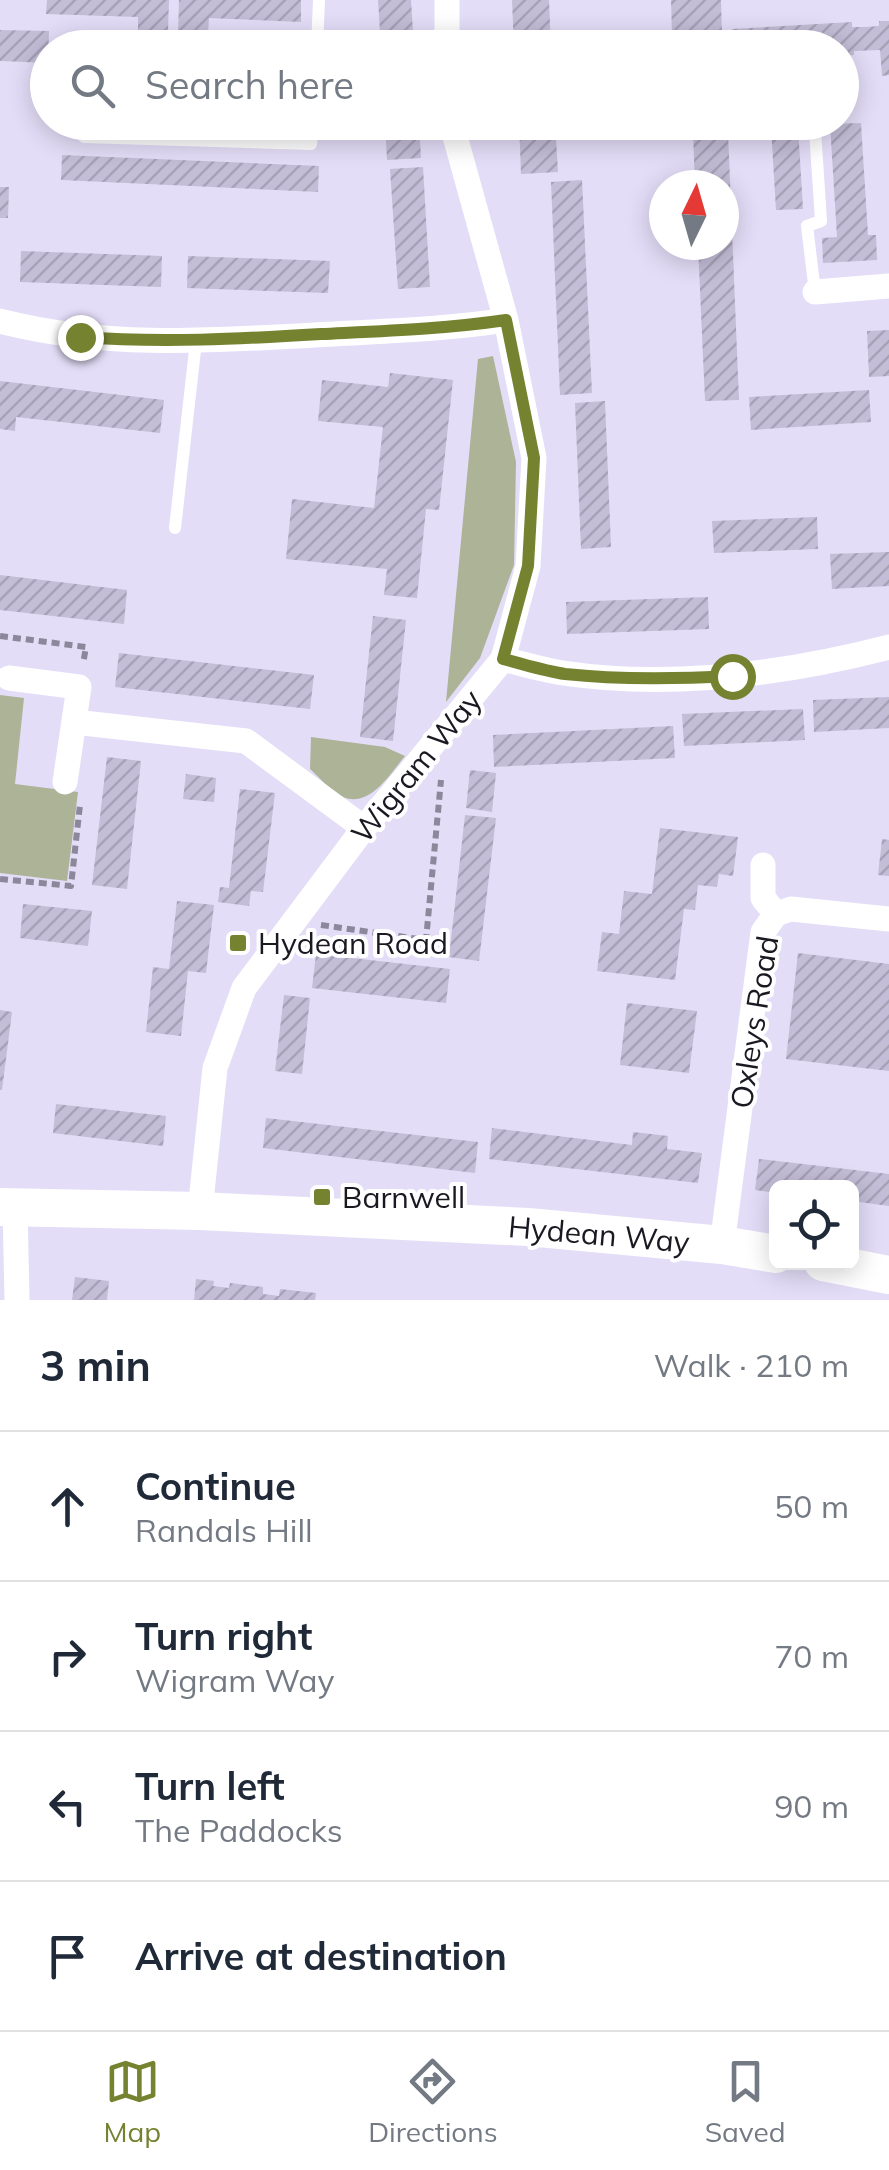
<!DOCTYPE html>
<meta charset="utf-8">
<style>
:root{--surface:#fff;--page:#f2f2f3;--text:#1f2937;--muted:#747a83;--line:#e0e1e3;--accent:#758331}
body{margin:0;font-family:Mulish,sans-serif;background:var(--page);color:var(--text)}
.controls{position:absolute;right:30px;bottom:30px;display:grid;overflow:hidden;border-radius:15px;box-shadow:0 5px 25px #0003}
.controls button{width:90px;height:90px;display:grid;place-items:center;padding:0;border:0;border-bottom:2px solid var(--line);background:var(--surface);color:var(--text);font:50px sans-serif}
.compass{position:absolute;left:649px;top:170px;width:90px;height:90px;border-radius:50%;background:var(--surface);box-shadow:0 5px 25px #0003;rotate:5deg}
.stop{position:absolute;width:30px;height:30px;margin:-22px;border:8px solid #758331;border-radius:50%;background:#fff}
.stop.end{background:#758331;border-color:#fff;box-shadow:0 2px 10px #0008}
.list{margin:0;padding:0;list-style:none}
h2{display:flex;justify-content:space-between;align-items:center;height:130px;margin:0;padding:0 40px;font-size:42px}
h2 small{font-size:32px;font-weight:400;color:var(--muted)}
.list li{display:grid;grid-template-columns:65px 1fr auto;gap:30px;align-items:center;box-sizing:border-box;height:150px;padding:0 40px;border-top:2px solid var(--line)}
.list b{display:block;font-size:38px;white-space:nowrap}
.list p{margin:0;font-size:32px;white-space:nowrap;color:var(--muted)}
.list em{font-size:32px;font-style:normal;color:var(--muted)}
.icon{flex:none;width:55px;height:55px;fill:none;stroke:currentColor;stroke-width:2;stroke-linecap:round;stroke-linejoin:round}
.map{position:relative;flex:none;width:889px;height:1300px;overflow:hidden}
.search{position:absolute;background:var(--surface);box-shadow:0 5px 25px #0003;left:30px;right:30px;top:30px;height:110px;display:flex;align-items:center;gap:25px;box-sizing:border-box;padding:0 35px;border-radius:55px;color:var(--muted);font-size:38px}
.sheet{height:730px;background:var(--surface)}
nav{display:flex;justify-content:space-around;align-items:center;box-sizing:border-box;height:140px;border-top:2px solid var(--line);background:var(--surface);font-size:28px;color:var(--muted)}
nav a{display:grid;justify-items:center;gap:5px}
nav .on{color:var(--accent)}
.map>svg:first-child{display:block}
</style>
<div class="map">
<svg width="889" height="1300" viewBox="0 0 889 1300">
<defs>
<pattern id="building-hatch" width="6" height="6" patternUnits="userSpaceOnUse" patternTransform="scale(2.5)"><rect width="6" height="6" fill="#c3bdd7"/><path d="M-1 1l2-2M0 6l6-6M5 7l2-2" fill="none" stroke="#a7a2b8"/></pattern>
</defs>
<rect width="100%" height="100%" fill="#e4ddf8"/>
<!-- grass -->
<path fill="#acb396" d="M493,356l23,106 -2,103 -34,93 -34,44 32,-343z
M0,695l24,3 -9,86 63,8 -11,89 -67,-8z
M311,737l74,10 20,9c-15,18 -36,54 -64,40 -11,-6 -21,-18 -31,-27z"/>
<!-- building -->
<path fill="url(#building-hatch)" d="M47,0h122l-1,31 -30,-1v-13l-92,-3z
M179,0h122v22l-92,-4 -1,17 -30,-2z
M378,0h33l3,48h-33z
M512,0h37l2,48h-37z
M671,0h50l1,33 -50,2z
M879,21h10v54l-7,1 -2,-26 -26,1v4l-12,1v-8h-109l-1,-19 120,-7v5h13l14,-1z
M0,30l49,1 -1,32 -48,-2z
M718,37v11h-115v-4z
M385,122h34l2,36 -34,2z
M519,122h36l3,50 -37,2z
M609,122h63v11l-62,4z
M861,123l7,112h8l1,25 -54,3 -1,-25 15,-1 -7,-113z
M798,126l5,83 -27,1 -5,-83z
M728,132l11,268 -34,1 -7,-156h26v-60h-29l-2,-52z
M62,155l257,11 -1,26 -257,-12z
M423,167l7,120 -32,2 -8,-120z
M582,180l10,213 -32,2 -9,-213z
M0,187h9l-1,31h-8z
M21,251l141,5 -1,31 -141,-5z
M188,256l142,5 -2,32 -141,-5z
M889,330v46l-20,1 -2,-46z
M390,373l63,7 -14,130 -13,-1 -9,89 -33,-3 3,-26 -101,-10 6,-60 82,9 9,-81 -65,-6 4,-41 66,7z
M0,381l164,19 -4,33 -144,-16 -1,14 -15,-2z
M869,390l2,32 -120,8 -2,-33z
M605,401l6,146 -30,2 -6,-146z
M817,517l1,32 -104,4 -2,-32z
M889,552v34l-57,3 -2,-35z
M0,575l127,15 -3,34 -124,-14z
M708,597l1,32 -142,5 -1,-32z
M373,616l33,4 -13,121 -33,-4z
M119,653l195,22 -4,34 -195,-22z
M889,697v31l-75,4 -1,-32z
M803,709l2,31 -121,6 -2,-32z
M673,726l2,32 -181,9 -1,-32z
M107,757l34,4 -14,128 -35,-4z
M470,770l26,3 -4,39 -26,-4z
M186,774l30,4 -2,24 -31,-3z
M240,789l35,4 -12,99 -12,-1 -2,15 -31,-4 2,-15 9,1z
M465,815l31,3 -17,143 -30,-4z
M660,828l78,9 -5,39 -14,-2 -2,13 -19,-2 -3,25 -11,-1 -9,71 -78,-9 5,-39 17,2 5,-43 28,3z
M882,839l7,1v36l-11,-1z
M177,901l37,4 -8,68 -18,-2 -7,65 -35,-4 7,-65 16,2z
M23,904l69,7 -4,35 -68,-8z
M798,953l91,11v107l-103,-12z
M316,954l134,15 -4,34 -134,-15z
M284,995l26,3 -8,76 -27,-3z
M627,1003l70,8 -8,62 -69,-8z
M0,1010l12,2 -10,78h-2z
M56,1104l110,12 -3,30 -110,-13z
M266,1118l212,24 -3,31 -212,-25z
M492,1128l140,17 1,-13 35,4 -1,13 35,4 -4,30 -209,-24z
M759,1159l130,15v32l-37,-5v-13h-76v5l-21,-3z
M75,1277l34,4 -2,19h-35z
M196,1279l18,2 -1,5 16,2 1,-5 33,4v7l16,2 1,-7 36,4 -1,7h-121z"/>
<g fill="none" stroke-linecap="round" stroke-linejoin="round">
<!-- path -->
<path stroke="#8c879a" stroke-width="6" stroke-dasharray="8 5" stroke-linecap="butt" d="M0,636l86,11 -3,17
M0,879l71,7 9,-81
M321,925l105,15 15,-160"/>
<!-- lane -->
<path stroke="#fff" stroke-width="12" d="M317,48l2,-48
M815,130l6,91 -14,5 8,66
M84,137l227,7 2,-22
M175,528l21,-187"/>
<!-- street -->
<path stroke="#fff" stroke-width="25" d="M447,0v48
M815,292l74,-6
M0,321c106,27 207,20 314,14 65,-4 129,-5 192,-15
M503,659c20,5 40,11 60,14 108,16 221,1 326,-26
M9,678l70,9 -14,95
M74,722l172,19 118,87
M763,865v33l13,16
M15,1207l2,93
M200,1211l15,-143 29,-80 120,-160 139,-169 25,-93 6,-108 -28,-138 -55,-198
M722,1245l41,-313 13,-18 15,-5 98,10"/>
<!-- secondary -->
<path stroke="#fff" stroke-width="38" d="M0,1207l200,4 328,16 194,18 54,9
M823,1262l66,13"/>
</g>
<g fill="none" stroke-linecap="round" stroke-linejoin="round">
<!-- route -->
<path stroke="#758331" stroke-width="12" d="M80,337c81,6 160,2 241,-3 62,-3 124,-5 185,-14l28,138 -6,108 -25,93c20,5 41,12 62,15 55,6 111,5 167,2"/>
</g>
<!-- markers -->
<g fill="#758331" stroke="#fff" stroke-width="4">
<rect x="228" y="933" width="20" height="20" rx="5"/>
<rect x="312" y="1187" width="20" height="20" rx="5"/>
</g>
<g text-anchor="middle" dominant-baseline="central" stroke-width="8" stroke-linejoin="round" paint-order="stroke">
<!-- street labels -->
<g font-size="30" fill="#1a1821" stroke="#fff">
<text transform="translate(416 766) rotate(-51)">Wigram Way</text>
<text transform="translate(754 1022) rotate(-81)">Oxleys Road</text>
<text transform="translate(599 1234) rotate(5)">Hydean Way</text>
</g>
<!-- poi labels -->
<g font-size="30" fill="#1a1821" stroke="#fff" text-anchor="start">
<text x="258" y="943">Hydean Road</text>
<text x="342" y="1197">Barnwell</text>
</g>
</g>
</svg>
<div class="controls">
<button><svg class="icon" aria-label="locate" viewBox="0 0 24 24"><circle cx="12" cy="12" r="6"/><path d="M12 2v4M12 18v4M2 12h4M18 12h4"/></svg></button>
</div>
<svg class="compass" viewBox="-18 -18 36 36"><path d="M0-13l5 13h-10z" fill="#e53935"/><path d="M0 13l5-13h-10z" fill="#747a83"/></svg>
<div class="stop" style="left:732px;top:676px"></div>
<div class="stop end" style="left:80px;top:337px"></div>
<div class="search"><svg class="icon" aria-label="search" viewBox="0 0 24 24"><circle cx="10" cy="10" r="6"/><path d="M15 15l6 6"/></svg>Search here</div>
</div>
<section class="sheet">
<h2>3 min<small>Walk · 210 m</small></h2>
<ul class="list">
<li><svg class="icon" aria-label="ahead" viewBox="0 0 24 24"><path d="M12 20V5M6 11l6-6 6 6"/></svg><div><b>Continue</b><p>Randals Hill</p></div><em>50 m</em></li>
<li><svg class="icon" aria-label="right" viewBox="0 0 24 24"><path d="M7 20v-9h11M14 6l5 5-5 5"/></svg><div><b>Turn right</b><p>Wigram Way</p></div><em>70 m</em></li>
<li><svg class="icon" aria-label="left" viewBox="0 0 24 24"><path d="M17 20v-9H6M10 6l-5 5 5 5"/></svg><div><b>Turn left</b><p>The Paddocks</p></div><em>90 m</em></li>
<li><svg class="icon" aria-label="arrive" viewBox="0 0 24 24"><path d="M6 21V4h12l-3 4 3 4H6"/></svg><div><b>Arrive at destination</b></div></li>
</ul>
</section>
<nav>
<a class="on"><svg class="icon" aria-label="map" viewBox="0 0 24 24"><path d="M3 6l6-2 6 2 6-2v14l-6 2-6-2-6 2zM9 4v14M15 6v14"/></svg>Map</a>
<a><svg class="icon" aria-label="directions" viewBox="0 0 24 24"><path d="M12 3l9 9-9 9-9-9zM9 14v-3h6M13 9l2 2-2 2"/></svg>Directions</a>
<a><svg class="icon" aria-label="saved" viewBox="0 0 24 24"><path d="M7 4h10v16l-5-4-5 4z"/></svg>Saved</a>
</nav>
